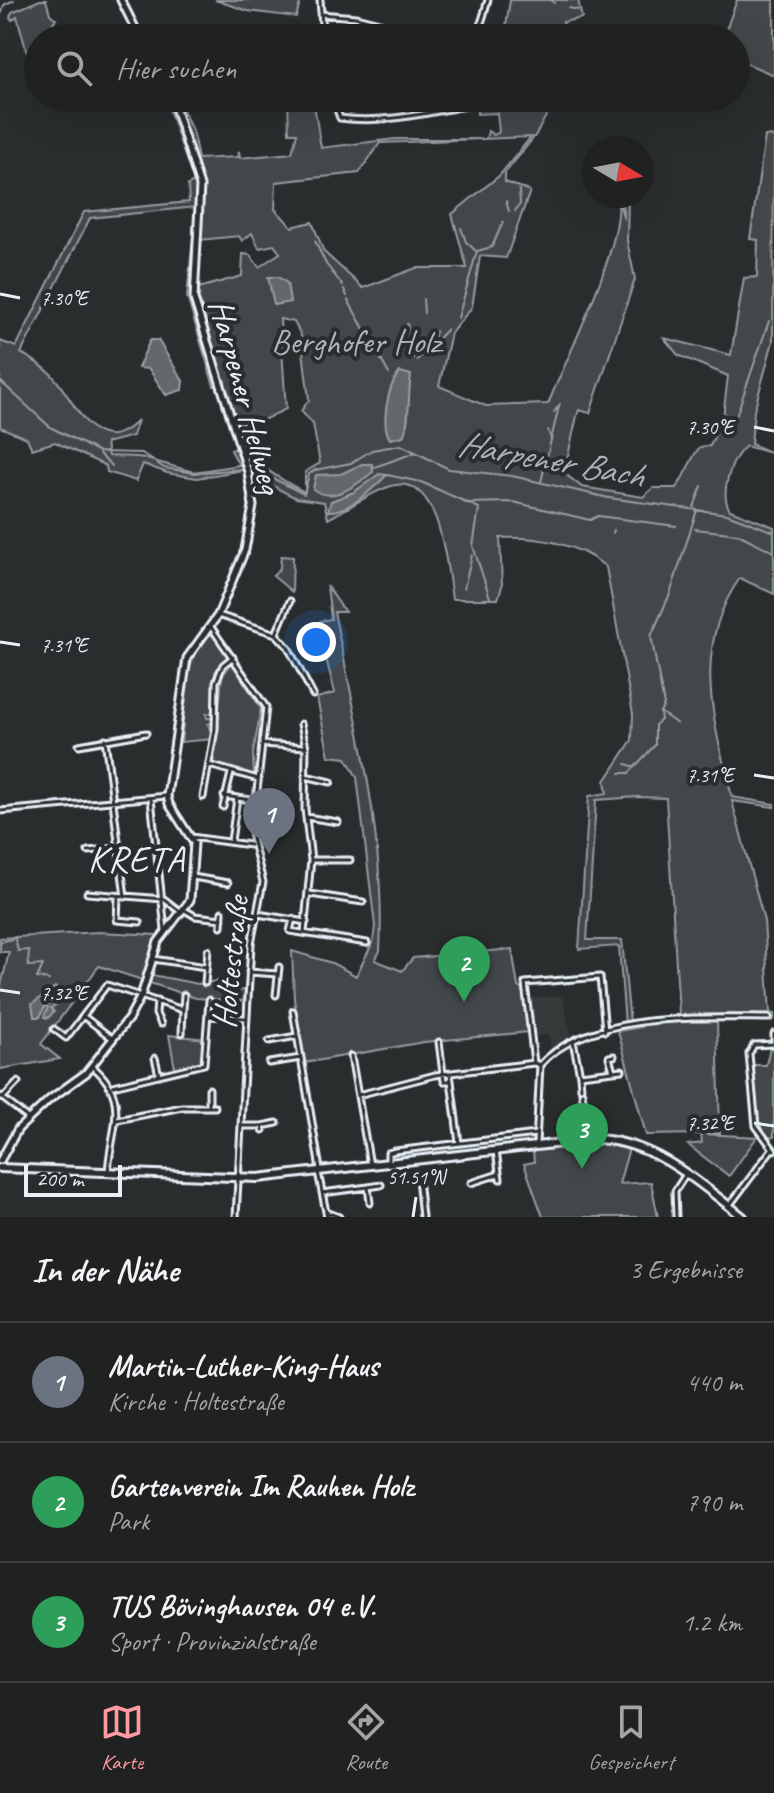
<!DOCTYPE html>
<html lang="de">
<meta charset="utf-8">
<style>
:root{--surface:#202222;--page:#2d2f2f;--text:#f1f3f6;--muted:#a2a4a5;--line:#3d3f40;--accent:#ff9aa2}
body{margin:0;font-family:Caveat,sans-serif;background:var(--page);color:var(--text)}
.compass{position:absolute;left:582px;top:136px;width:72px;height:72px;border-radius:50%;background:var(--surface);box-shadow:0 8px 32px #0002;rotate:100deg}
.scale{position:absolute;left:24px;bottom:20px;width:98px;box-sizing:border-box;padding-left:8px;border:4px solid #e8f1f8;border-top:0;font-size:22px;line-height:28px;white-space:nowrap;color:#e8f1f8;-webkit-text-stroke:6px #2a2d2e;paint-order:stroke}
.you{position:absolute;left:316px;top:642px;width:28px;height:28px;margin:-20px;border:6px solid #fff;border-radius:50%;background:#1a73e8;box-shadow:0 0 0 12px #1a73e833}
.badge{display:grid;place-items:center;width:52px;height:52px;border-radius:50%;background:var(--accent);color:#fff;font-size:26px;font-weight:700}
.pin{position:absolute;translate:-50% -66px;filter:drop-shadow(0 2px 4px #0008)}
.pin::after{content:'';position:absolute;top:42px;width:28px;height:24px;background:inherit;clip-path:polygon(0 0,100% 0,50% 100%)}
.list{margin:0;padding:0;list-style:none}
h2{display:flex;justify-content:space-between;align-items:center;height:104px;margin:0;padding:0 32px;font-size:34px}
h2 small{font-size:26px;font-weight:400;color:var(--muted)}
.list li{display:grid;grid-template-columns:52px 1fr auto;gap:24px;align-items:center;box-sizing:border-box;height:120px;padding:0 32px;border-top:2px solid var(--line)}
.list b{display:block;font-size:30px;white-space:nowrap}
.list p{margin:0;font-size:26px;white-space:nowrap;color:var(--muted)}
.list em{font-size:26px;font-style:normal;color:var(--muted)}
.icon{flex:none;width:44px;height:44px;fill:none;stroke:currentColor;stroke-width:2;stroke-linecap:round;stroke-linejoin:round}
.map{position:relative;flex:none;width:774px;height:1217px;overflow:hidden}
.search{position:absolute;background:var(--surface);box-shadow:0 8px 32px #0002;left:24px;right:24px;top:24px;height:88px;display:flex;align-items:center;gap:20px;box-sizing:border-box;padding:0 28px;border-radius:44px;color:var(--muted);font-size:30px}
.sheet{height:464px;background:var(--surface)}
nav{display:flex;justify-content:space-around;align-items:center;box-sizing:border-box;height:112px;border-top:2px solid var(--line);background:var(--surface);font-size:22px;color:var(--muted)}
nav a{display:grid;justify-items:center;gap:4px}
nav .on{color:var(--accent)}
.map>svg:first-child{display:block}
</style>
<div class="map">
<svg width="774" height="1217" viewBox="0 0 774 1217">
<rect width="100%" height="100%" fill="#2a2d2e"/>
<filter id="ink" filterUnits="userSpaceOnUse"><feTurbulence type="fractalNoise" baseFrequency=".0125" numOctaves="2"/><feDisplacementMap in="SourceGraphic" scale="16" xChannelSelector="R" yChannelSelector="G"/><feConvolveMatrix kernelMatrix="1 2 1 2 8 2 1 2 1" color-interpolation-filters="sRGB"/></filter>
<g filter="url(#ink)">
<!-- built -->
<path fill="#363a3b" d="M563,996l8,41 -20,14 -2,-16 -15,1 -5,-38z"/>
<!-- green -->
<path fill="#424648" stroke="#959ca0" stroke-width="2" fill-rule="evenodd" d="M40,0h6l4,14 6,5 -3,3 3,16h-18v20l-9,2 -12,-44 -5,4 -2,-3 2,-5z
M215,0h86l-5,17 -48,-6z
M510,0h68l4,18 -19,4 6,16h-4l-4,-7 -77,4 21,-3z
M737,0h37v75l-38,-16v-21h-13z
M165,98h3c22,41 34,92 28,138 -2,19 -7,36 -6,55 2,32 18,65 28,95h-4l-27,-89 9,-90 -106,11 -69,135c11,6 22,13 31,22 25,27 43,89 86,45l-5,16 -27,7 2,13 31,1 55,15 45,-7 -8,-15 6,-2 6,22 -46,8 -30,-5 -24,-9 -7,17 -29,-9 -1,-6 -51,-24 -23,7 -5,-11 -27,-11v-86l16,6 68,-135 105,-10 -1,-17 6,-3z
M175,98h3l15,35 5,26 40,-2 1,-6 1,7 52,-5 5,-20h-8l-1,-35h25l8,50 74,-9h91l2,-8 6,4 5,-3 -2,-19 -20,1v-6l56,-10h23l-21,38 -30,37v9l25,9 -24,67 -26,-2 -8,51 -21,26 -12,53 47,20 62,-2c18,-45 80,-166 69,-208l7,24 -3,-24h7l-1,45 8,38 -45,134 -11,-3 -2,6 -13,57 18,14 61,10 10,-9h24l19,-36 4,-5 10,-1 13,-29 5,-41 -50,-21 -14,-17 67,17 13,-77 13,-1 1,-37 -8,-1 15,-103 9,1 -1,204 -19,70 -3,33 23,10 -28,-8c-15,12 -27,48 -16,64l44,17v67l-34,-16c-49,69 -27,143 -8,219l42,7v3l-42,-6 32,120 6,92 4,1v5l-57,2 3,112 -16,1 53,3 -28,39 -41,-31 14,-2 -1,-9 -55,1 -28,-104 23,-4 -1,-3 -15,1 -6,-79 -40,3 10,-153 18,-3 -2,-12 27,-41 1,-26 -27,-147c-28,-24 -70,-31 -106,-29l2,48 -4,13h-46c-5,-30 -11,-121 -56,-114 -19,3 -50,25 -68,34l-4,-17 -28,-4 -41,-21 -6,-17c20,9 35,23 56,32v-20l15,-9 -7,-39 -12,-13 8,-11 -8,-65 -7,-13 -14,-3 6,90 -25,12 -26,3 -40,-135 47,-13 1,-22 7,1 9,12 21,-14 -6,-8 -15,3 -7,-15 -10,8 -3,-5 -39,4 3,-58zM531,137l-31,38 -48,39 15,54h-51l-53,20 -39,-36 -12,-30 -20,5 -17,-18 1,-27 83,-9 21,-30zM638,797l28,1 13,216 -49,9 -8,-83h-35l9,-140z
M281,556l12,1 -1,35 -19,-16 7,-8z
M327,586l18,26h-11c23,111 52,229 46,339l-5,9 27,11 11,-13 99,-9 6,38 7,4 4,41 -105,10 -120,21 -10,-64 -2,-48 40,12 24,13 17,-34 2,-16 -18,-149 -11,-19 -17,-2 -12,-58 18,-5 -11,-42 -10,-20 6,-3v-7l11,-2z
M213,633l15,22 -13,17 -2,41 -7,1 1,4h6v5l-5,1 5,15 -32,3c5,-35 0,-88 32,-109z
M232,663l29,46 -8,45 1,21 -40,-12 8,-87z
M99,932l58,3 -15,45 -43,-14 -58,78 19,15 -60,10v-79l9,-38h-9v-14z
M152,975l46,9 24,-4 9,11 14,-1 -1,11 -48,-3 -46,-15z
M169,1035l37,4 -3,25 -28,5z
M770,1047h4v90l-7,1c-15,-16 -14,-54 -15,-73h14z
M605,1144l24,4 -10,36 32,-2 7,35h-115l-19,-53 10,-2 -1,-11z"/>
<!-- water -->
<path fill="#63686b" stroke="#989fa3" stroke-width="2" d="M268,277h10l9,6 3,19 -16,3z
M150,340h8l25,41 -1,9 -16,5 -17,-26 -11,-1z
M400,372l11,3c-3,15 -1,53 -8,61l-13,3c-10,-15 -2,-54 10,-67z
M362,464h10l1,8c-16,12 -40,33 -60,17l3,-14 25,-1z
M379,474l8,1c-15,14 -37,37 -59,36l3,-10 23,-9z
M55,987l6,6 -4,11 -6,4 3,4 -6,6 -4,-1 4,-10 -3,-1 -5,11h-6l-2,-13z"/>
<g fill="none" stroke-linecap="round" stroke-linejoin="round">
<!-- stream -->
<path stroke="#989fa3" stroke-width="2" d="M551,0l3,3
M569,8l9,2
M2,13l2,-8 10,-5
M0,21v-1
M506,201l3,10
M515,211l5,-7 -1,-14
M461,228l5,14 10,9
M315,241l11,23 17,22
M344,289l3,7
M423,299l1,14
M348,300l41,74
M458,318l19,-67 15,-4 11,-25
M407,324l6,34
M432,345l4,-14
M417,360l30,-31
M0,381l50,46 49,25 43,1 22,15 30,5 49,-4
M554,412l6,-8
M735,419l34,-98
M548,430l3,9
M99,454l13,12
M250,467l54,27 5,-20 6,-4 36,-7 21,-13 29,-5 48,24 63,7 97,22 118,16 47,18
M372,468l42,-15
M387,475l34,7 58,26 -6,38 17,52
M541,482l18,-76
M465,503l48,-1 77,18 8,-4 78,10
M694,507l8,-21
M695,529l43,5 36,18
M613,533l1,-3
M464,588l8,-33
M660,712l17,12
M626,764l9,3
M620,773h9l26,-28v-20l6,-5 -1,-7 4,-8 -13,-69 19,-42 27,-84
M0,942l15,-4 3,13 11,-1 -1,16 15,-1 -6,13 12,2"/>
<!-- street casing -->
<g stroke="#e8f1f8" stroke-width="9">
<path id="street" d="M320,0l3,38
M320,14l36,3 62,16 -1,5
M418,33c17,4 51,11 62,-8 4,-8 5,-17 8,-25
M333,98l7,20c42,6 85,-5 126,-12v-8
M218,615l58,19 12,13 25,48
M211,627l55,80 -14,131 11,44 -12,62 -15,273
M276,634l14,-33
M301,724l5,23 -1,62 6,51 -7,73
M105,739l20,158
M262,744l44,3
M79,745l67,-12
M209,765l49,14
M305,776l26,6
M224,796l27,4
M203,797l12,-68 1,-47 7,-17 10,-8
M151,799l14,131
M223,807l8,-34
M0,811l167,-15
M306,817l32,5
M191,837l59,8
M231,841l6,-43
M88,851l31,-3
M311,860h39
M193,877l35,6
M87,893l77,6 17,13
M310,894l53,8
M118,897l-1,23 23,2
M183,909l12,7 27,3
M258,914l48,8
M293,919l-3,12 77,12
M221,926l1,-14
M153,959l53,8
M249,972l29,2
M205,983l3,-33
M276,995l3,-28
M157,1001l-1,13 5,10
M183,1010l1,-15
M293,1011l27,158
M208,1016l37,2
M54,1029l12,9 17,-22
M113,1039l-30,-23 24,-31 76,25 -1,23
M269,1041l28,-5
M573,1041l7,34 33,-4 -4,-14 5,-1
M439,1042l5,39h7
M774,1044l-20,1 -5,9 7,72 18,24
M774,1044v-10
M351,1056l19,109
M155,1058l4,17
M269,1063l32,-5
M534,1063l-9,-80 75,-6 5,54
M92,1066c40,33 18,64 16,107
M613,1071l9,-1
M450,1073l9,70
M580,1075l1,13
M113,1086l91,-22 5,-64
M209,1089v16
M582,1093l9,46
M358,1095l77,-20 99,-12 6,2
M0,1096l29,23
M3,1098l15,-16
M117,1120l65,-13h33
M242,1126h20
M263,1130l-1,-4 15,-3
M536,1144l4,-79c47,-54 164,-47 229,-47
M496,1151l4,28
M388,1163v-10l7,-2 141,-17
M318,1172l9,45
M418,1178l4,39
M471,1183l28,-9
M368,1187l13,-2
M322,1193l46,-6 2,16
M729,1206l43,-57
M326,1212l13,5
M676,1217l-1,-26 11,-17"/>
</g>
<!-- secondary casing -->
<g stroke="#e8f1f8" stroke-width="11">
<path id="secondary" d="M121,0l19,38
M0,1161l18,-32 32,-30 36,-26 43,-55 12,-22 17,-54 32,-42 4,-57 -25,-39 -2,-8 20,-138 31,-43 27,-65 8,-44 -5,-34 -54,-173 6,-113 -28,-88"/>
</g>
<!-- primary casing -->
<g stroke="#e8f1f8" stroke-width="12">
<path id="primary" d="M0,1168l258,10 339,-39c59,3 102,44 146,78"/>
</g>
<!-- street -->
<use href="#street" stroke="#2a2d2e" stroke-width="3"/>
<!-- secondary -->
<use href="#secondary" stroke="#2a2d2e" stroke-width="5"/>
<!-- primary -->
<use href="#primary" stroke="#2a2d2e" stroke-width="6"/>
</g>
</g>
<!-- ticks -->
<path fill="none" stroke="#e8f1f8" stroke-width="3" d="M0,294l20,4M754,427l20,4M0,642l20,3M754,775l20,3M0,990l20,3M754,1123l20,3M413,1217l3,-20"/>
<g text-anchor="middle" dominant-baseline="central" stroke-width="8" stroke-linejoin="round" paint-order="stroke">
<!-- park labels -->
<g font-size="34" fill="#aeb5ba" stroke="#2a2d2e">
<text x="356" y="341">Berghofer Holz</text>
</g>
<!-- street labels -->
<g font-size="34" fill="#e8f1f8" stroke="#2a2d2e">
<text transform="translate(246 396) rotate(75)">Harpener Hellweg</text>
<text transform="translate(230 962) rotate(-84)">Holtestraße</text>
</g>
<!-- water labels -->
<g font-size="36" font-style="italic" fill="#acb3b9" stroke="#2a2d2e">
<text transform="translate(551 459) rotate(10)">Harpener Bach</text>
</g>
<!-- neighbourhood labels -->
<g font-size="36" letter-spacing="2" fill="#e8f1f8" stroke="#2a2d2e">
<text x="137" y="859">KRETA</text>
</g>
</g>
<g font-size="20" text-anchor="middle" fill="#e8f1f8" stroke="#2a2d2e" stroke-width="8" stroke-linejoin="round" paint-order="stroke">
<text x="64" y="305">7.30°E</text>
<text x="710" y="434">7.30°E</text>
<text x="64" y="652">7.31°E</text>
<text x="710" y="782">7.31°E</text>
<text x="64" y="1000">7.32°E</text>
<text x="710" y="1130">7.32°E</text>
<text x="416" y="1184">51.51°N</text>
</g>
</svg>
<svg class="compass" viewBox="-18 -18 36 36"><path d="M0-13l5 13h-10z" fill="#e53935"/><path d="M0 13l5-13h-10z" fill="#a2a4a5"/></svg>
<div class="scale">200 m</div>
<div class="you"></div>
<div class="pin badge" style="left:269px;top:854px;background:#6b7280">1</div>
<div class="pin badge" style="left:464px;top:1002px;background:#2e9e5b">2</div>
<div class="pin badge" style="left:582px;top:1169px;background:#2e9e5b">3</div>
<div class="search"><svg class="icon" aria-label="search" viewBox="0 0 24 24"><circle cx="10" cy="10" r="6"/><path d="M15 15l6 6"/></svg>Hier suchen</div>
</div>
<section class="sheet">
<h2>In der Nähe<small>3 Ergebnisse</small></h2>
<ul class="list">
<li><span class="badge" style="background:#6b7280">1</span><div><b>Martin-Luther-King-Haus</b><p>Kirche · Holtestraße</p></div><em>440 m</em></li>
<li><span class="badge" style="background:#2e9e5b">2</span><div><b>Gartenverein Im Rauhen Holz</b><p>Park</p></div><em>790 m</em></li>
<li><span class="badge" style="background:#2e9e5b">3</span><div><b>TUS Bövinghausen 04 e.V.</b><p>Sport · Provinzialstraße</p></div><em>1.2 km</em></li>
</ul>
</section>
<nav>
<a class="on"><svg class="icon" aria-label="map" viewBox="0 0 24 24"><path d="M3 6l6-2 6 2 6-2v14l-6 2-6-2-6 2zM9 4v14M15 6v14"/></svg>Karte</a>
<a><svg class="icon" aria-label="directions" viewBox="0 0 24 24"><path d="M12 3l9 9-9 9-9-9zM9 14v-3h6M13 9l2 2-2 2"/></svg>Route</a>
<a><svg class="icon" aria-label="saved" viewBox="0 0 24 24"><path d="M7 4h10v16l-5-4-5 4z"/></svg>Gespeichert</a>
</nav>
